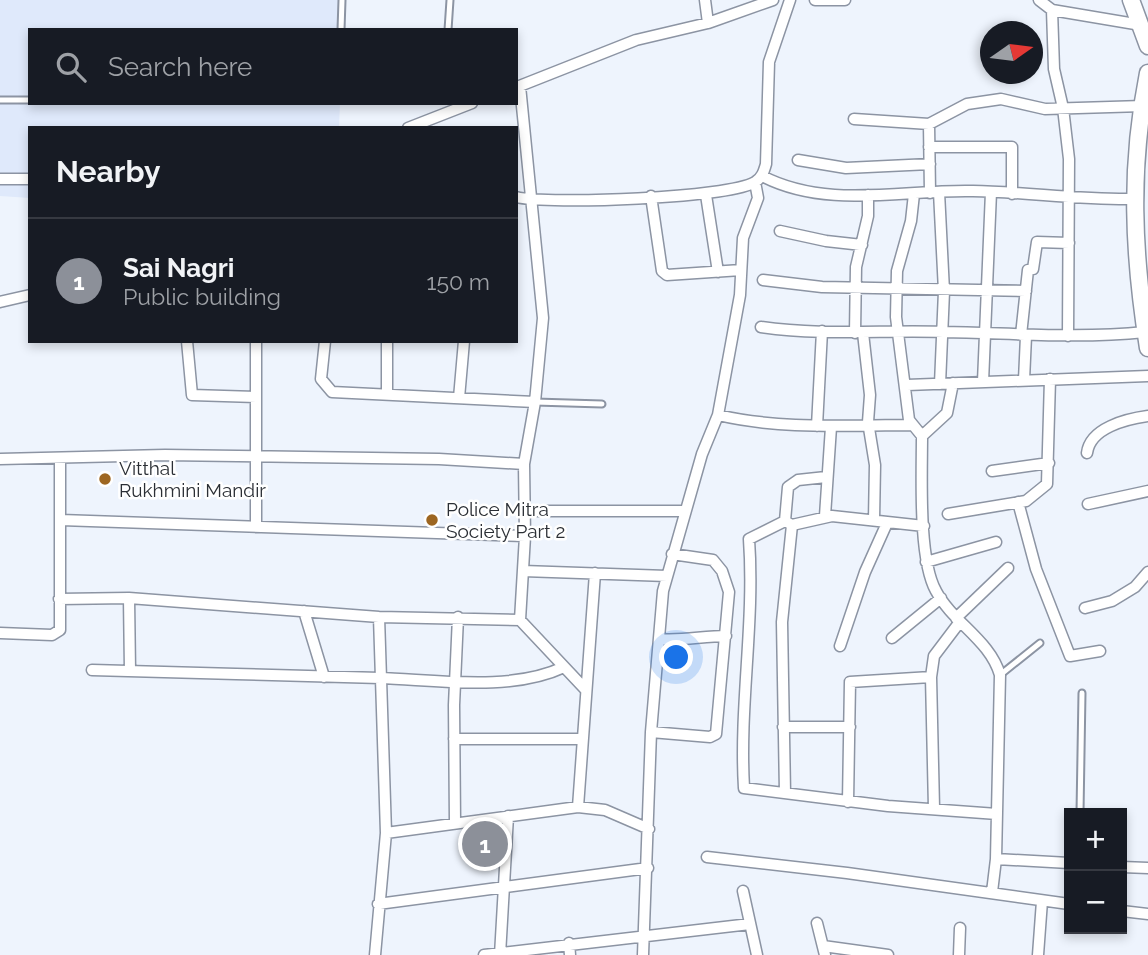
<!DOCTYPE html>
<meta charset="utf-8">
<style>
:root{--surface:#171b24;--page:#20242c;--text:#f1f3f6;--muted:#9ea1a6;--line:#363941;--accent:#8c9099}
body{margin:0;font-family:Raleway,sans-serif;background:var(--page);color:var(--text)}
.controls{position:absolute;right:21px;bottom:21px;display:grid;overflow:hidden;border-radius:0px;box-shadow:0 4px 10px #0003}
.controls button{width:63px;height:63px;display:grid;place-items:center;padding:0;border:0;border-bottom:2px solid var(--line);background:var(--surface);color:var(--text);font:35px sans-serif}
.compass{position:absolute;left:980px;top:21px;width:63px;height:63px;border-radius:50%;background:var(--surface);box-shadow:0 4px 10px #0003;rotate:76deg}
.you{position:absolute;left:677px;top:658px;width:24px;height:24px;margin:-18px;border:5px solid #fff;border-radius:50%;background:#1a73e8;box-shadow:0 0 0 10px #1a73e833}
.badge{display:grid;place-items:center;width:46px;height:46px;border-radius:50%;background:var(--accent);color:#fff;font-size:23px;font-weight:700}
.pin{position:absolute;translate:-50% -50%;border:4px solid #fff;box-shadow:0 2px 7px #0006}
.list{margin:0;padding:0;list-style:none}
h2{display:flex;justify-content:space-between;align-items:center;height:91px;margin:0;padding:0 28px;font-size:30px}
h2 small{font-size:23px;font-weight:400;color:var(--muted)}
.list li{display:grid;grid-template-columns:46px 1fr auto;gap:21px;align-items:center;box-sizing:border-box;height:126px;padding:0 28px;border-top:2px solid var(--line)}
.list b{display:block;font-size:26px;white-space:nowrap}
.list p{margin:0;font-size:23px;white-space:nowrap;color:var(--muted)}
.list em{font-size:23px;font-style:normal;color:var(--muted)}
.icon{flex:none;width:38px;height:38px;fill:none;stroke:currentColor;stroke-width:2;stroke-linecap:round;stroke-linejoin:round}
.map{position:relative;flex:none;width:1148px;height:955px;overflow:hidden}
.search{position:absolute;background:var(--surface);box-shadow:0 4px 10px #0003;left:28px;top:28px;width:490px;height:77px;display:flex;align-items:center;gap:18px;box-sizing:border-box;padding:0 24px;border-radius:0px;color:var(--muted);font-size:26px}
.panel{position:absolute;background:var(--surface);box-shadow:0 4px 10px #0003;left:28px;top:126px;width:490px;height:217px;border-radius:0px}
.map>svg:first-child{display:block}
</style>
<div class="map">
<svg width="1148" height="955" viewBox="0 0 1148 955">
<rect width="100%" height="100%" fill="#eef4fd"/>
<!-- built -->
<path fill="#dfe9fb" d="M0,0h342v30h-312v73h310l-1,25h-309v70l-30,-2z"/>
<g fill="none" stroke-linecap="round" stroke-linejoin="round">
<!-- lane casing -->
<g stroke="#8c94a3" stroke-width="9">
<path id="lane" d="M341,30l1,-30
M448,30l2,-30
M0,100h30
M535,402l67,2
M1000,675l40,-32
M1080,813l2,-120"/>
</g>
<!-- street casing -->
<g stroke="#8c94a3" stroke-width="13">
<path id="street" d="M705,0l3,23
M815,0h30
M1039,0l13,10 2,59 9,39 6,51 -1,177
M1052,10l89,15
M517,87l119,-47 72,-17 65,-23
M854,119l75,5 38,-20 34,-5 44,10 98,-3
M929,124l1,69
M408,128l64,-25
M929,147h83v47
M798,160l48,8 84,-4
M762,176c65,34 142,13 211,15 54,1 107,9 161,8
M0,179h30
M939,192l5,99 -4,93
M914,194l-3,27 -14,50 -1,46 13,103 13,16
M706,195l12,77
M651,196l11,75 5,4 74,-5
M516,197c33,8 213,1 239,-15 7,-4 9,-11 11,-18l3,-102 21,-62
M780,231l46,10 36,4
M763,280l59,7 204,4
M0,302l30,-7
M761,327c61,9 121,3 182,5 68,1 135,7 202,0
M855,333l1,-66 12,-51v-21
M863,333l7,62 -2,27 7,43 -1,55
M1021,335l7,-65 5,-1 4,-27 32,1
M187,341l5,54 64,2
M325,341l-4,38 11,13 203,10
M387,341v53
M1024,380l2,-44
M983,382l8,-190
M953,383l-6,30 -25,23c0,38 -4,123 14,155 17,32 54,49 64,84l-4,184 -4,33
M907,385l241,-9
M459,398l5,-57
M718,415c64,15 129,10 194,10
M817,426l5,-95
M1087,453c3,-25 39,-34 61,-37
M0,459l165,-4 274,4 85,5
M992,471l57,-8
M1018,502l18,67 34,87 30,-5
M1088,504l60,-13
M525,511h160
M948,514l78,-13 21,-17 3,-105
M825,516l6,-89
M61,520l464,16
M785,521l3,-34 10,-7 28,-3
M924,526l-92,-10 -40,9 -7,-4 -36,18c6,84 -10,166 -5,249l144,18 109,8
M256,527v-186
M926,562l70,-20
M523,571l144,5
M129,598l1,73
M59,599l70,-1 250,19 141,3 5,-84 -1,-72 11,-62 8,-84 -23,-232
M1085,608l27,-7 23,-14 13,-15
M304,611l20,66
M956,618l52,-50
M520,620l65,69
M0,633l52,2 8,-5v-171
M892,638l49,-40
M659,639c23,2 44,-3 67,-3
M840,646l25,-74 22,-49
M92,670c96,3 192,5 288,8 57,2 131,14 184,-11
M783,727h67
M651,732l59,5 6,-3 13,-142 -7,-21 -9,-11 -41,-6
M454,739h127
M785,793l-3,-171 10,-97
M848,802l2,-120 81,-5
M578,807l17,-234
M934,808l-3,-131 3,-21 25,-33
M455,823l-1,-118 4,-88
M386,833l192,-26 27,3 44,19
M707,857l140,16 222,31
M996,859l73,4
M1122,867l26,1
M743,891l14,64
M378,904l270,-36
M1122,911l26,3
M817,923l8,32
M569,943l1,12
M823,946l65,9
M375,955l11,-122 -7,-216
M484,955l266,-31
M500,955l8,-139
M643,955l8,-223 12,-141 39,-137 16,-39 22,-120 3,-57 15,-40 -3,-16
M959,955l1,-27
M1038,955l4,-54"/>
</g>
<!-- primary casing -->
<g stroke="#8c94a3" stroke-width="19">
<path id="primary" d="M1131,0l17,46
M1148,73c-19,95 -15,180 0,275"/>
</g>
<!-- lane -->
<use href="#lane" stroke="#fff" stroke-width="5"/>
<!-- street -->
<use href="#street" stroke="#fff" stroke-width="10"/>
<!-- primary -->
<use href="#primary" stroke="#fff" stroke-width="16"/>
</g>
<!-- markers -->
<g fill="#9d6621" stroke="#fff" stroke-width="2.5">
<circle cx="105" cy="479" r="7"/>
<circle cx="432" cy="520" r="7"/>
</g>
<g text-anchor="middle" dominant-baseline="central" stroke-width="5" stroke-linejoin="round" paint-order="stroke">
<!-- poi labels -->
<g font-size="19" fill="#2b2f35" stroke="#fff" text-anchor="start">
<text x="119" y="468">Vitthal<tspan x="119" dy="22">Rukhmini Mandir</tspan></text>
<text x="446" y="509">Police Mitra<tspan x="446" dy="22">Society Part 2</tspan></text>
</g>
</g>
</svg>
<div class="controls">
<button>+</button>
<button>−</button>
</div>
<svg class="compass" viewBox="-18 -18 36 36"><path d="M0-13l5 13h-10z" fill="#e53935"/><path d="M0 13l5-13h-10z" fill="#9ea1a6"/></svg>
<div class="you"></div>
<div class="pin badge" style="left:485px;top:844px">1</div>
<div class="search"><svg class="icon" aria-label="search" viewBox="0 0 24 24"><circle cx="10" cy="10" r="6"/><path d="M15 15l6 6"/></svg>Search here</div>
<section class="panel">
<h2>Nearby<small></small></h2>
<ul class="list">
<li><span class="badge">1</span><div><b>Sai Nagri</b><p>Public building</p></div><em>150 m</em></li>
</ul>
</section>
</div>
